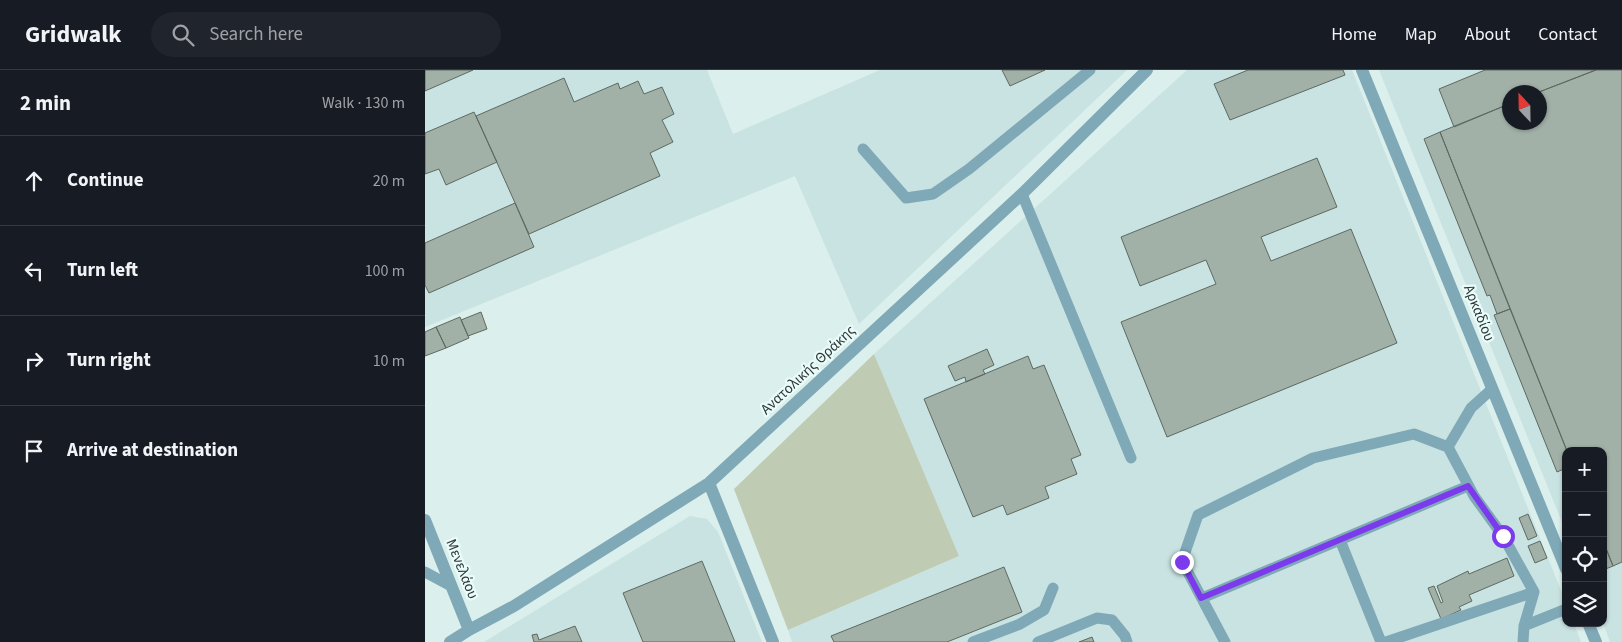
<!DOCTYPE html>
<meta charset="utf-8">
<style>
:root{--surface:#171b24;--page:#20242c;--text:#f1f3f6;--muted:#9ea1a6;--line:#363941}
body{margin:0;font-family:"Source Sans 3",sans-serif;background:var(--page);color:var(--text)}
.controls{position:absolute;right:15px;bottom:15px;display:grid;overflow:hidden;border-radius:10px;box-shadow:0 1px 4px #0004}
.controls button{width:45px;height:45px;display:grid;place-items:center;padding:0;border:0;border-bottom:1px solid var(--line);background:var(--surface);color:var(--text);font:25px sans-serif}
.compass{position:absolute;left:1077px;top:15px;width:45px;height:45px;border-radius:50%;background:var(--surface);box-shadow:0 1px 4px #0004;rotate:338deg}
.stop{position:absolute;width:15px;height:15px;margin:-11px;border:4px solid #7c3aed;border-radius:50%;background:#fff}
.stop.end{background:#7c3aed;border-color:#fff;box-shadow:0 1px 5px #0008}
.list{margin:0;padding:0;list-style:none}
h2{display:flex;justify-content:space-between;align-items:center;height:65px;margin:0;padding:0 20px;font-size:21px}
h2 small{font-size:16px;font-weight:400;color:var(--muted)}
.list li{display:grid;grid-template-columns:32px 1fr auto;gap:15px;align-items:center;box-sizing:border-box;height:90px;padding:0 20px;border-top:1px solid var(--line)}
.list b{display:block;font-size:19px;white-space:nowrap}
.list em{font-size:16px;font-style:normal;color:var(--muted)}
.icon{flex:none;width:28px;height:28px;fill:none;stroke:currentColor;stroke-width:2;stroke-linecap:round;stroke-linejoin:round}
.map{position:relative;flex:none;width:1197px;height:572px;overflow:hidden}
header{display:flex;align-items:center;gap:30px;box-sizing:border-box;height:70px;padding:0 25px;background:var(--surface);border-bottom:1px solid var(--line)}
header strong{font-size:24px}
nav{display:flex;gap:28px;margin-inline-start:auto;font-size:18px}
.search{width:350px;height:45px;background:var(--page);display:flex;align-items:center;gap:12px;box-sizing:border-box;padding:0 18px;border-radius:28px;color:var(--muted);font-size:19px}
main{display:flex}
aside{flex:1;background:var(--surface)}
.map>svg:first-child{display:block}
</style>
<header>
<strong>Gridwalk</strong>
<div class="search"><svg class="icon" aria-label="search" viewBox="0 0 24 24"><circle cx="10" cy="10" r="6"/><path d="M15 15l6 6"/></svg>Search here</div>
<nav><a>Home</a><a>Map</a><a>About</a><a>Contact</a></nav>
</header>
<main>
<aside>
<h2>2 min<small>Walk · 130 m</small></h2>
<ul class="list">
<li><svg class="icon" aria-label="ahead" viewBox="0 0 24 24"><path d="M12 20V5M6 11l6-6 6 6"/></svg><div><b>Continue</b></div><em>20 m</em></li>
<li><svg class="icon" aria-label="left" viewBox="0 0 24 24"><path d="M17 20v-9H6M10 6l-5 5 5 5"/></svg><div><b>Turn left</b></div><em>100 m</em></li>
<li><svg class="icon" aria-label="right" viewBox="0 0 24 24"><path d="M7 20v-9h11M14 6l5 5-5 5"/></svg><div><b>Turn right</b></div><em>10 m</em></li>
<li><svg class="icon" aria-label="arrive" viewBox="0 0 24 24"><path d="M6 21V4h12l-3 4 3 4H6"/></svg><div><b>Arrive at destination</b></div></li>
</ul>
</aside>
<div class="map">
<svg width="1197" height="572" viewBox="0 0 1197 572">
<rect width="100%" height="100%" fill="#dbefec"/>
<!-- built -->
<path fill="#c8e3e1" fill-rule="evenodd" d="M0,0h282l26,64 147,-64h247l-268,254 -64,-148 -370,151z
M762,0h165l214,533v20h8l7,19h-789l-4,-12 171,-74 -85,-202z
M954,0h243v572h-12l-7,-19v-172h-37v81zM1084,22h30v30h-30z
M265,446l17,3 11,13 44,110h-278z"/>
<!-- green -->
<path fill="#c0cbb4" d="M449,284l85,202 -171,74 -54,-141z"/>
<!-- building -->
<path fill="#a2b1a8" stroke="#5d6a62" d="M0,0h48l-48,21z
M577,0h43l-35,16z
M823,0h95l2,5 -115,45 -16,-36z
M1060,0h111l-57,22h-30v12l-55,23 -15,-38z
M1171,0h26v492l-9,4 -10,-25v-90h-36l-127,-319 69,-28v18h30v-30z
M139,8l10,24 44,-19 2,6 18,-8 6,13 18,-7 12,27 -12,6 11,22 -23,11 10,23 -131,58 -53,-118z
M49,42l23,50 -51,23 -7,-16 -14,5v-41z
M1015,62l70,177 -13,5 -7,-19 -3,1 -63,-157z
M892,88l20,49 -76,30 10,24 80,-32 46,114 -230,94 -46,-115 95,-38 -10,-24 -66,26 -19,-49z
M90,133l19,44 -105,46 -4,-8v-42z
M1085,239l57,142h-1v17l-9,4 -63,-157z
M56,242l6,17 -19,7 -7,-16z
M35,247l9,21 -23,10 -10,-21z
M11,257l10,21 -21,8v-24z
M562,279l7,16 -11,5 2,4 -19,8 -1,-5 -10,4 -7,-15z
M603,286l5,13 11,-4 37,90 -10,4 6,15 -32,13 4,11 -42,17 -4,-10 -30,12 -49,-118z
M1103,444l9,22 -9,4 -9,-22z
M1115,471l7,17 -12,5 -7,-17z
M1178,471l10,25 -10,4z
M1082,488l7,18 -45,19 3,6 -13,6 2,3 -20,9 -13,-31 6,-2 7,17 2,-1 -6,-16 31,-15 1,3z
M277,491l33,81h-92l-20,-49z
M579,497l18,45 -75,30h-113l-3,-6z
M150,556l7,16h-48l-2,-7 5,-1 2,6z
M667,567l2,5h-15z"/>
<g fill="none" stroke-linecap="round" stroke-linejoin="round">
<!-- service -->
<path stroke="#7fa9b7" stroke-width="11" d="M438,79l43,49 27,-4 36,-25 121,-99
M597,124l109,264
M1023,377l23,-39 21,-19
M915,470l41,102
M0,502l26,14
M777,528l266,-112
M1099,556l42,-17
M548,572l47,-18 24,-14 9,-22
M613,572l59,-24 15,2 13,16 2,6
M800,572l-43,-81 16,-46 115,-57 101,-24 34,13 26,49 29,40 31,56 -10,34 -1,16
M961,572l148,-50"/>
<!-- minor -->
<path stroke="#7fa9b7" stroke-width="12" d="M937,0l204,499
M284,413l64,159
M0,450l44,110
M1163,553l8,19
M25,572l19,-12 45,-24 195,-123 313,-289 125,-124"/>
</g>
<g fill="none" stroke-linecap="round" stroke-linejoin="round">
<!-- route -->
<path stroke="#7c3aed" stroke-width="6" d="M757,492l19,36 267,-112 35,50"/>
</g>
<g text-anchor="middle" dominant-baseline="central" stroke-width="4.5" stroke-linejoin="round" paint-order="stroke">
<!-- street labels -->
<g font-size="15" fill="#2f3636" stroke="#e9fcfa">
<text transform="translate(1054 243) rotate(68)">Αρκαδίου</text>
<text transform="translate(383 300) rotate(-43)">Ανατολικής Θράκης</text>
<text transform="translate(37 499) rotate(68)">Μενελάου</text>
</g>
</g>
</svg>
<div class="controls">
<button>+</button>
<button>−</button>
<button><svg class="icon" aria-label="locate" viewBox="0 0 24 24"><circle cx="12" cy="12" r="6"/><path d="M12 2v4M12 18v4M2 12h4M18 12h4"/></svg></button>
<button><svg class="icon" aria-label="layers" viewBox="0 0 24 24"><path d="M12 4l9 5-9 5-9-5zM3 14l9 5 9-5"/></svg></button>
</div>
<svg class="compass" viewBox="-18 -18 36 36"><path d="M0-13l5 13h-10z" fill="#e53935"/><path d="M0 13l5-13h-10z" fill="#9ea1a6"/></svg>
<div class="stop" style="left:1078px;top:466px"></div>
<div class="stop end" style="left:757px;top:492px"></div>
</div>
</main>
